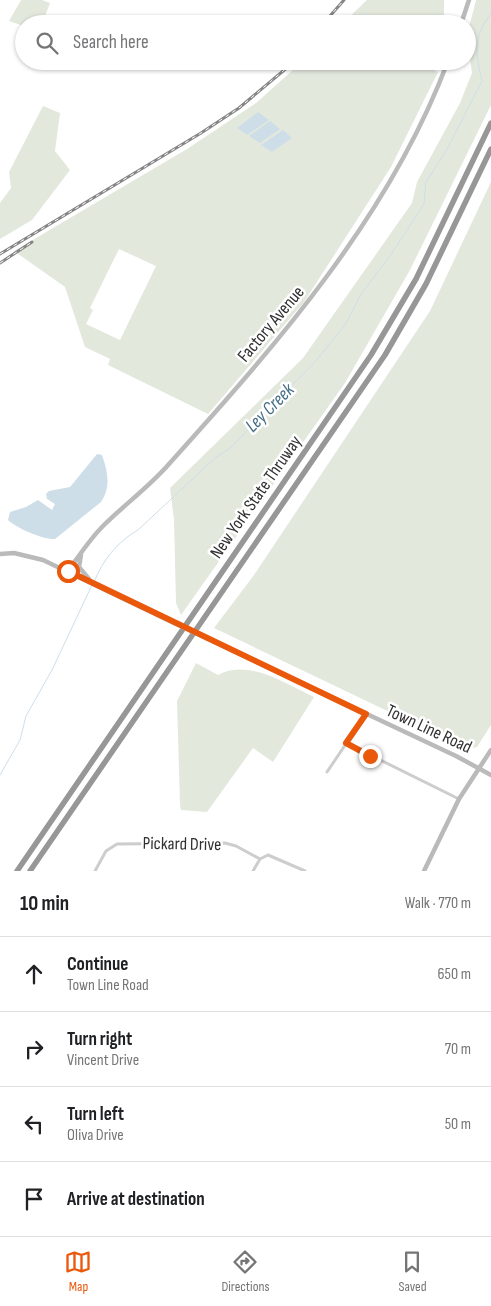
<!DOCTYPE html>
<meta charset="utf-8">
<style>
:root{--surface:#fff;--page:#f6f6f6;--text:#202124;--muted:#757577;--line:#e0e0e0;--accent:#ea580c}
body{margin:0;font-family:"Sofia Sans Condensed",sans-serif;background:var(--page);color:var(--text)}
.stop{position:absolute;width:15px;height:15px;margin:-11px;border:4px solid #ea580c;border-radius:50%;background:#fff}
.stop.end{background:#ea580c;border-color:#fff;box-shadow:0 1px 5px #0008}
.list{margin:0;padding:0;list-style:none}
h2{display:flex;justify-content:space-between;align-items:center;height:65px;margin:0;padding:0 20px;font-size:21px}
h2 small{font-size:16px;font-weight:400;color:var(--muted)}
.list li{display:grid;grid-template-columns:32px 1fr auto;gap:15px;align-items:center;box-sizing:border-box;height:75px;padding:0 20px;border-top:1px solid var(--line)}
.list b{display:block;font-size:19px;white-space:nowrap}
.list p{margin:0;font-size:16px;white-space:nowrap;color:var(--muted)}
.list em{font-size:16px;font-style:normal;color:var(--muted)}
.icon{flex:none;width:28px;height:28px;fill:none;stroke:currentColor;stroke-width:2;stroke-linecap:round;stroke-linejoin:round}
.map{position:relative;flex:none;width:491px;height:871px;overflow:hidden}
.search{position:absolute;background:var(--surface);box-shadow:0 1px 4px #0004;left:15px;right:15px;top:15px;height:55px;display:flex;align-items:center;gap:12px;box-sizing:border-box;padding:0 18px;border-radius:28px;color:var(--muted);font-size:19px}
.sheet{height:365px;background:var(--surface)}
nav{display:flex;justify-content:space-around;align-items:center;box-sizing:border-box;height:70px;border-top:1px solid var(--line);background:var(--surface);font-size:14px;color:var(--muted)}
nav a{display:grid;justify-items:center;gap:2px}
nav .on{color:var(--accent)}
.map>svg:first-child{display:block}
</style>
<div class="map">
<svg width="491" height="871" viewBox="0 0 491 871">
<rect width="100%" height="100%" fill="#fff"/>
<!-- green -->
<path fill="#e3e8dd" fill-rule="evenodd" d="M21,0h21l8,3 -8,21h-18v2l-15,-5z
M367,0h77v24h-102z
M476,0h15v105l-81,165 -65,113 -164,232 -5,-12 -2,-83 -4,-32 133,-130 109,-155 5,-21 43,-79 12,-30 -5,-38z
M303,61h129l-2,7 8,4 -47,95 -87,135 -96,112 -100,-49 2,-6 -25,-12 -20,-60 -51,-36 173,-102 69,-46zM119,249l37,17 -36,74 -34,-16 7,-14 -3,-2z
M43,106l17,7 -5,38 15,19 -38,50 -32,19v-36l11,-15 -2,-16z
M491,182v543l-14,22 -10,2 -253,-121 40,-53 176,-264z
M196,663l22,12c30,-17 68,9 96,22l-41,65 -20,-14 -46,64 -26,-2 -1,-6 -3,-103z"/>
<!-- water -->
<path fill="#cedee8" d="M258,112l11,8 -22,15 -10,-7z
M270,121l10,8 -20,14 -11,-7z
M283,130l9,8 -20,14 -11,-7z
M97,454l5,1c6,17 9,32 -1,47l-46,37c-11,1 -39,-11 -47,-19l2,-8 16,-5 12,-7 14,10 3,-6 -8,-5 -1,-5 3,-3 21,-4z"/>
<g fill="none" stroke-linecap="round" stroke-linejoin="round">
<!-- stream -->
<path stroke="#cedee8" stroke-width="1" d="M94,582c9,-22 23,-40 44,-52l77,-72 14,-9 85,-86 31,-38 16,-31 29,-38 34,-52 2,-22 20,-31 36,-70c-6,-26 -10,-45 9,-67
M0,775l20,-35 6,-24 26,-46 40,-85"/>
<!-- street -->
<path stroke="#cdcdcd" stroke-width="3" d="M346,743l113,56
M327,772l39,-58
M95,871l11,-20 11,-7 108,-1 11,3 24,13
M253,871l7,-12 8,-4 37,16"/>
<!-- secondary -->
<path stroke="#bababa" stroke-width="4.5" d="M461,24l8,-24
M0,554l14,-1 29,7 131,63
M81,555l-2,12 10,12
M68,571c11,-15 21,-31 35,-45 21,-21 46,-39 66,-62 109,-121 221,-248 279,-403
M206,638l250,118 35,19
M424,871l35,-72 32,-49"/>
<!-- highway -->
<path stroke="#979797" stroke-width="5.5" d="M17,871l354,-516 45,-76 75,-156
M30,871l355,-516 41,-71 65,-135"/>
<!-- rail casing -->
<g stroke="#858585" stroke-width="3">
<path id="rail" d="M323,24l21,-24
M0,254l201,-121 38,-25 56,-47
M0,263l32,-21"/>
</g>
<!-- rail -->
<use href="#rail" stroke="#fff" stroke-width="1" stroke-dasharray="4" stroke-linecap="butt"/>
<!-- secondary-bridge -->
<path stroke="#bababa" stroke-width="4.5" d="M174,623l32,15"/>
</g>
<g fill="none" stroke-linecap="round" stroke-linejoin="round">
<!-- route -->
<path stroke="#ea580c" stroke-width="6" d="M68,571l298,143 -20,29 24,13"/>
</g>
<g text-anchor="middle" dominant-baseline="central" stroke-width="5" stroke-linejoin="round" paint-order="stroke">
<!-- street labels -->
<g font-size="18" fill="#303030" stroke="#fff">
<text transform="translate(271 324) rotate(-50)">Factory Avenue</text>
<text transform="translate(256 497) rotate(-55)">New York State Thruway</text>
<text transform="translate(429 729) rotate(25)">Town Line Road</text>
<text transform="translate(182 844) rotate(1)">Pickard Drive</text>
</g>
<!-- water labels -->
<g font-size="19" font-style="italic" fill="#477088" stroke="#fff">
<text transform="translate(270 408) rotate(-45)">Ley Creek</text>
</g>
</g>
</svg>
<div class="stop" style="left:68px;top:571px"></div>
<div class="stop end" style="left:370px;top:756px"></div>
<div class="search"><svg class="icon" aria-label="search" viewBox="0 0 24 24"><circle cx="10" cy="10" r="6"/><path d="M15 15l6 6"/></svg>Search here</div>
</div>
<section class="sheet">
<h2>10 min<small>Walk · 770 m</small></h2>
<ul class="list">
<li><svg class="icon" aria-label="ahead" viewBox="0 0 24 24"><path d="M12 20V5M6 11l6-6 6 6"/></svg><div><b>Continue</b><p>Town Line Road</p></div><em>650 m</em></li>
<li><svg class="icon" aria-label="right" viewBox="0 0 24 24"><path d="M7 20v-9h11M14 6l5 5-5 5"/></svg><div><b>Turn right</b><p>Vincent Drive</p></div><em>70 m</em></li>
<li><svg class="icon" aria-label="left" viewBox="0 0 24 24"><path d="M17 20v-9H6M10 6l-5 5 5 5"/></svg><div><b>Turn left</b><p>Oliva Drive</p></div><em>50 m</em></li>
<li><svg class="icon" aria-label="arrive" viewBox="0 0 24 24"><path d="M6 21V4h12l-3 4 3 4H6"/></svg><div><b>Arrive at destination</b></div></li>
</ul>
</section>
<nav>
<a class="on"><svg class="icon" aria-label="map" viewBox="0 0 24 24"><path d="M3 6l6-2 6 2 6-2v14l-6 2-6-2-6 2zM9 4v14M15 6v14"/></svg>Map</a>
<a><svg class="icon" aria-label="directions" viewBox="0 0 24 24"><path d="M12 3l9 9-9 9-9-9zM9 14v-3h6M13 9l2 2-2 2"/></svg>Directions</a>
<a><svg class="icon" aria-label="saved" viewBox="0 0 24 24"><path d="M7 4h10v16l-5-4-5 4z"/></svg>Saved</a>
</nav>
